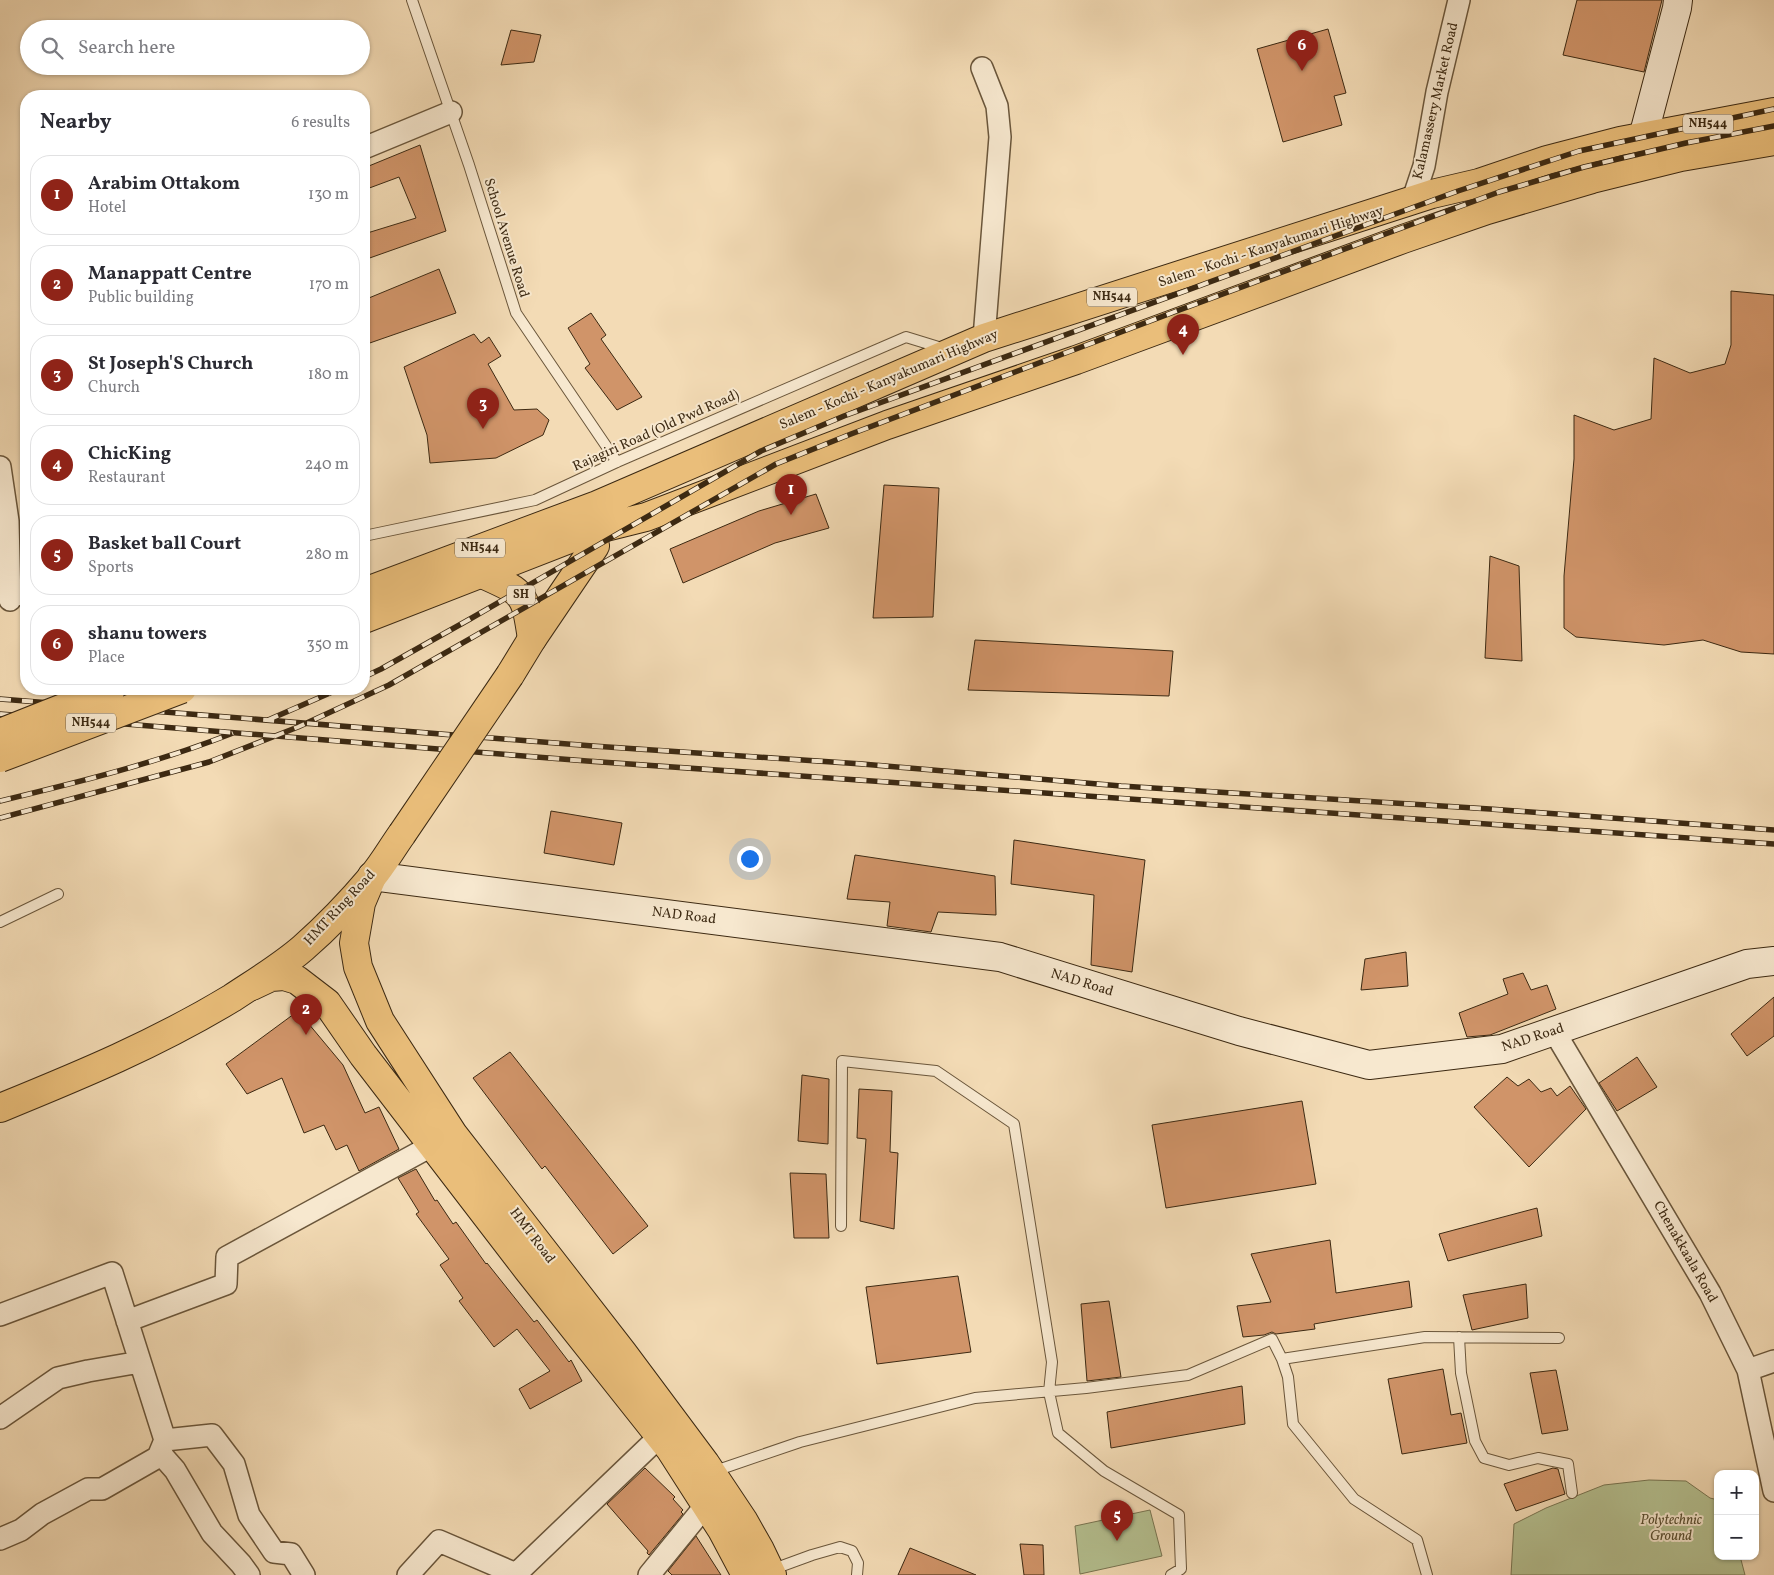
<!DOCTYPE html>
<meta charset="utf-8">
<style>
:root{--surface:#fff;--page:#f7f7f7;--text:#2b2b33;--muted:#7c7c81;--line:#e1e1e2;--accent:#8f2418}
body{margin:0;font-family:Vollkorn,serif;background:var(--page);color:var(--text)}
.controls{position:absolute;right:15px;bottom:15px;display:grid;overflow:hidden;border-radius:10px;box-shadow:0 1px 4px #0004}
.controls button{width:45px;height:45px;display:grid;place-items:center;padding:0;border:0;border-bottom:1px solid var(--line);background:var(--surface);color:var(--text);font:25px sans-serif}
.you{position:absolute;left:749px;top:858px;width:18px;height:18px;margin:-12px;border:4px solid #fff;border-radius:50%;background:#1a73e8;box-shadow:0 0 0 8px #1a73e833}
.badge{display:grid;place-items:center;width:32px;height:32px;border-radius:50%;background:var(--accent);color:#fff;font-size:16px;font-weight:700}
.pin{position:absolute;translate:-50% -41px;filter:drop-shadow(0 1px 2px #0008)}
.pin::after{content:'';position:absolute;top:26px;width:18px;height:15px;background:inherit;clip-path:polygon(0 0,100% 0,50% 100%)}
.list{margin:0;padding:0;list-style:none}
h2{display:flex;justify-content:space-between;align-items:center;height:65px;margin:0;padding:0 20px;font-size:21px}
h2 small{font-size:16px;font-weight:400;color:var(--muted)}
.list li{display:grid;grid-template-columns:32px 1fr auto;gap:15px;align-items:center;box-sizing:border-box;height:80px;margin:0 10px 10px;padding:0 10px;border:1px solid var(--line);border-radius:20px}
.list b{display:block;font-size:19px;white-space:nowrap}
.list p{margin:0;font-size:16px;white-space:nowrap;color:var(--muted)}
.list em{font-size:16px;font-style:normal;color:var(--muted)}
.icon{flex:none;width:28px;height:28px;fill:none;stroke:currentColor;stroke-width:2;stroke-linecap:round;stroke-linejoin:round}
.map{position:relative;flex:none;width:1774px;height:1575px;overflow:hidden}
.search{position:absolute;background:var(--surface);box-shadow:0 1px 4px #0004;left:20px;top:20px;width:350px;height:55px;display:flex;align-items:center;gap:12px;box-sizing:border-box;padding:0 18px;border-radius:28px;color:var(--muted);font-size:19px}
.panel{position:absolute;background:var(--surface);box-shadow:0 1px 4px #0004;left:20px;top:90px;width:350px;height:605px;border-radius:20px}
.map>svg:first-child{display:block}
</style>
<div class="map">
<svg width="1774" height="1575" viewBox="0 0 1774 1575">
<rect width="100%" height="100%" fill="#f3dbb5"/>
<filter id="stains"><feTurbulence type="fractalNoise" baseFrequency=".004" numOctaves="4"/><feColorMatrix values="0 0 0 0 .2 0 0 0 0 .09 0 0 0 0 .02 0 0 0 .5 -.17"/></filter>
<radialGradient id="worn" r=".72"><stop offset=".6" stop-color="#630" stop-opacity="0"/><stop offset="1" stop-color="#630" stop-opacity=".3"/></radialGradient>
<!-- green -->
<path fill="#b5c191" stroke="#787552" d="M1649,1480l37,1 24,17 8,2v56h22l5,19h-234l3,-51 32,-16 58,-23z
M1150,1510l12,46 -82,18 -5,-48z"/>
<!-- building -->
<path fill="#d09469" stroke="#3c2912" d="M1577,0h85l-18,72 -81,-17z
M1328,29l18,64 -12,3 8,29 -59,17 -26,-93z
M511,30l30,5 -7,27 -33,3z
M420,145l26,86 -82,29v-26l52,-16 -17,-41 -35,13v-22z
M439,269l17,44 -92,32v-45z
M1731,291l43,4v359l-33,-2 -38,-12 -39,5 -88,-8 -12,-9v-52l10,-117v-44l40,15 37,-11 3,-61 36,15 35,-9 6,-19z
M591,313l15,22 -5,4 41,58 -25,13 -32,-42 5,-4 -22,-36z
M474,334l7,9 8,-6 12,19 -13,8 26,46 23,-1 12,11 -6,15 -47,23 -66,5 -3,-28 -23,-68z
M884,485l55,3 -6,129 -60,1z
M816,494l13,34 -54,15 -92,40 -13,-34 89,-38z
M1490,556l29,10 3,95 -37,-3z
M975,640l198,11 -4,45 -201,-6z
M551,811l71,12 -8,42 -70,-12z
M1014,840l131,20 -13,112 -41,-7 3,-70 -83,-11z
M855,855l140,21 1,39 -58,-3 -7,20 -44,-6 3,-24 -43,-3z
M1406,952l2,34 -47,4 4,-31z
M1523,973l8,17 16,-5 9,24 -66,26 -23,2 -8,-24 49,-19 -5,-15z
M1774,997v39l-27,20 -16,-22z
M298,1011l45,54 22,48 14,-6 20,42 -40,22 -12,-26 -11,5 -12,-25 -20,8 -22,-55 -35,16 -21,-30z
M510,1052l138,174 -35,28 -68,-88 -3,3 -69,-91z
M1637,1057l20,30 -40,24 -18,-28z
M802,1075l27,4 -1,65 -30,-3z
M1507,1077l11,9 11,-7 12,13 10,-4 6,8 13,-10 16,23 -57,58 -55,-60z
M859,1089l33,2 -2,61 8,1 -4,76 -34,-8 6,-82 -9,-1z
M1302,1101l14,83 -150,24 -14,-83z
M416,1169l19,32 2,-1 16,24 3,-2 30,42 1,-1 47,59 3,-2 32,42 2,-2 11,21 -52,28 -11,-20 31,-18 -33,-42 -23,18 -35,-46 4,-3 -23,-33 9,-6 -33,-45 3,-2 -21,-34z
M790,1173l36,1 3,64h-35z
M1537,1208l5,28 -94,25 -9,-27z
M1330,1240l6,53 73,-12 3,26 -98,17 1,5 -39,5 -4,-2 -8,3 -21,2 -6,-31 34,-4 -20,-48z
M958,1276l13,76 -94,12 -11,-77z
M1526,1284l2,34 -56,12 -9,-35z
M1109,1301l12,76 -34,4 -6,-77z
M1443,1369l8,46 10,-2 6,30 -65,11 -14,-75z
M1556,1370l12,60 -26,4 -12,-61z
M1242,1386l3,38 -134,24 -4,-36z
M645,1468l30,29 -2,2 10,11 -2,2 2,2 -34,41 -2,-2 1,-2 -41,-47z
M1553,1468l5,1 7,25 -49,17 -12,-27z
M696,1536l25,39h-49l-4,-4z
M1020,1544l23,1 1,30h-20z
M910,1548l66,27h-78z"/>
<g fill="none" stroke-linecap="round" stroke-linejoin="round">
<!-- lane casing -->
<g stroke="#6a563b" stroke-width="12">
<path id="lane" d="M412,0l57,165 47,148 101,149
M364,536l171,-36 82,-38 289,-125 39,12
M8,600h18
M0,922l58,-28
M841,1226l1,-165 94,10 78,53 38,238 -3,30 9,41 46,38 75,44 2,54 -10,6
M1459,1337l2,36 14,68 9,17 25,7 29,-7 30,6 4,29
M1282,1359l143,-22 134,1
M712,1472l88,-30 175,-44 111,-10 102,-13 84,-36 10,20 6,18 5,47 61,75 63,41 10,35
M771,1570l41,-15 28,-8 12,4 6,12 -1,12"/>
</g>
<!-- street casing -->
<g stroke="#6a563b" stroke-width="24">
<path id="street" d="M982,68l15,38 3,31 -16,201
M364,148l87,-36
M1412,202l12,-36 13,-74 22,-92
M0,467l8,54 2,79
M1554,1031l156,262 38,77 26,121
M0,1315l112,-42 53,167 47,-5 22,29 15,51 25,37 17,2 13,21
M127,1321l99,-37 1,-27 206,-112
M1748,1370l26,-9
M0,1418l58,-40 30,-7 52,-9
M160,1453l15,17 37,63 29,31 8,11
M0,1539l21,-9 21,-16 46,-25h14l56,-32 7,-17
M408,1575l31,-34 77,33 144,-138
M649,1575l57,-70"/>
</g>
<!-- secondary casing -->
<g stroke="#3c2912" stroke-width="30">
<path id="secondary" d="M1643,137l34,-129 1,-8
M372,876l628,81 239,74 130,34 133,-16 245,-85 27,-3"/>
</g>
<!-- primary casing -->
<g stroke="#3c2912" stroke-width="30">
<path id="primary" d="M480,573c44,20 45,18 52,66
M372,877l-11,26 -7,40 4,24 22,54 73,113 170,219 82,110 38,57 17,30 12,25
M252,986l19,-9 13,-1 13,4 30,23 36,52 165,215 142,179 52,81 24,45"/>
</g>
<!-- highway casing -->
<g stroke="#3c2912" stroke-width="30">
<path id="highway" d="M364,592l233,-87 387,-167 448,-144 47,-11 68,-23 73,-19 154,-29
M364,619l226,-88 56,-14 241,-92 189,-65 327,-121 84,-29 105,-31 89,-22 93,-16
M510,675l22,-36 63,-93 -5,-15
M0,1108c81,-33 156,-64 232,-110 24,-16 49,-31 71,-50 24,-21 48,-46 69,-71 11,-13 20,-29 30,-43"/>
</g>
<!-- lane -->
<use href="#lane" stroke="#f7e8cf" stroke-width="10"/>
<!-- street -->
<use href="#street" stroke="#f7e8cf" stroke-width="21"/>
<!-- secondary -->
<use href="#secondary" stroke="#f7e8cf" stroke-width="28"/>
<!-- primary -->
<use href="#primary" stroke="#eabe7a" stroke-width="28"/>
<!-- highway -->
<use href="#highway" stroke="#eabe7a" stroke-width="28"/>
<!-- rail casing -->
<g stroke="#3c2912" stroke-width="5.5">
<path id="rail" d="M364,677l17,-8 89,-50 291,-168 83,-35 614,-225 121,-40 195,-42
M0,699l593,47 269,18 259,22 369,23 284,21
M0,714l587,47 1187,83
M268,720l71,-31
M0,801c79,-19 157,-38 233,-68
M0,818l209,-56 89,-35 91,-42 387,-221 75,-30 323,-122 325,-120 85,-25 102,-24 88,-17"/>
</g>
<!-- rail -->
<use href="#rail" stroke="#f7e8cf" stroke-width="4" stroke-dasharray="11" stroke-linecap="butt"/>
<!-- highway-bridge casing -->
<g stroke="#3c2912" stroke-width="30" stroke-linecap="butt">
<path id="highway-bridge" d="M0,733l111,-44
M0,758l182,-69
M402,834l108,-159"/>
</g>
<!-- highway-bridge -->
<use href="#highway-bridge" stroke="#eabe7a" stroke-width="28"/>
</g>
<g text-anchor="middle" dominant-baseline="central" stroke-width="4" stroke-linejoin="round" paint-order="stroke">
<!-- shield labels -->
<g fill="#f7e8cf" stroke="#74624b" stroke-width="1">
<rect x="1683" y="114.5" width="50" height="19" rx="4"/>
<rect x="1087" y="287.5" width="50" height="19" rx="4"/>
<rect x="455" y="538.5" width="50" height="19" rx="4"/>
<rect x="507" y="585.5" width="28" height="19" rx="4"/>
<rect x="66" y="713.5" width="50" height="19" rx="4"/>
</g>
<g font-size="12" font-weight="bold" fill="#3c2912">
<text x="1708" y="124">NH544</text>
<text x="1112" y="297">NH544</text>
<text x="480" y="548">NH544</text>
<text x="521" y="595">SH</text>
<text x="91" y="723">NH544</text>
</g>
<!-- street labels -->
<g font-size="14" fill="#3c2912" stroke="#f7e8cf">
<text transform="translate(1436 101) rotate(-77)">Kalamassery Market Road</text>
<text transform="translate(506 238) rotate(73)">School Avenue Road</text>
<text transform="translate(1271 247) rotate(-18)">Salem - Kochi - Kanyakumari Highway</text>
<text transform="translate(889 380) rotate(-23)">Salem - Kochi - Kanyakumari Highway</text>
<text transform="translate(656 431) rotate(-24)">Rajagiri Road (Old Pwd Road)</text>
<text transform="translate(340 908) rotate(-47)">HMT Ring Road</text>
<text transform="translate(684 916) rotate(7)">NAD Road</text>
<text transform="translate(1082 983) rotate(17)">NAD Road</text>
<text transform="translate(1533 1038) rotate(-18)">NAD Road</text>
<text transform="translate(532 1236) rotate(53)">HMT Road</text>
<text transform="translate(1685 1252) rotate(60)">Chenakkaala Road</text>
</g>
<!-- park labels -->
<g font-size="14" font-style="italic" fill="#5a4f32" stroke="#f7e8cf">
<text x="1671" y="1520">Polytechnic<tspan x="1671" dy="16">Ground</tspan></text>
</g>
</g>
<rect width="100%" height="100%" filter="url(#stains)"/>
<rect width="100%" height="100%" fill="url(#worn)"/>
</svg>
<div class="controls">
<button>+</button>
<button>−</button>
</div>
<div class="you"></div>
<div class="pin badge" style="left:791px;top:515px">1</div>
<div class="pin badge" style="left:306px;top:1035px">2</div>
<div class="pin badge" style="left:483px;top:429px">3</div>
<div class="pin badge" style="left:1183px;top:355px">4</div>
<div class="pin badge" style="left:1117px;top:1541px">5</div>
<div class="pin badge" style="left:1302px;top:71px">6</div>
<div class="search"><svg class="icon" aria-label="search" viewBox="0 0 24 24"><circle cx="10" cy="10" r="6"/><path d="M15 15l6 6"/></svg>Search here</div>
<section class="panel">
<h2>Nearby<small>6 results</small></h2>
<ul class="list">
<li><span class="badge">1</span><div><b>Arabim Ottakom</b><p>Hotel</p></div><em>130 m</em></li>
<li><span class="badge">2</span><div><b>Manappatt Centre</b><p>Public building</p></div><em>170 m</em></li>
<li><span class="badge">3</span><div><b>St Joseph'S Church</b><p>Church</p></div><em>180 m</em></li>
<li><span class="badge">4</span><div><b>ChicKing</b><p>Restaurant</p></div><em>240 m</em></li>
<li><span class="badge">5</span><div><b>Basket ball Court</b><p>Sports</p></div><em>280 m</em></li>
<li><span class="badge">6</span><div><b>shanu towers</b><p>Place</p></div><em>350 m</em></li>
</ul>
</section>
</div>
